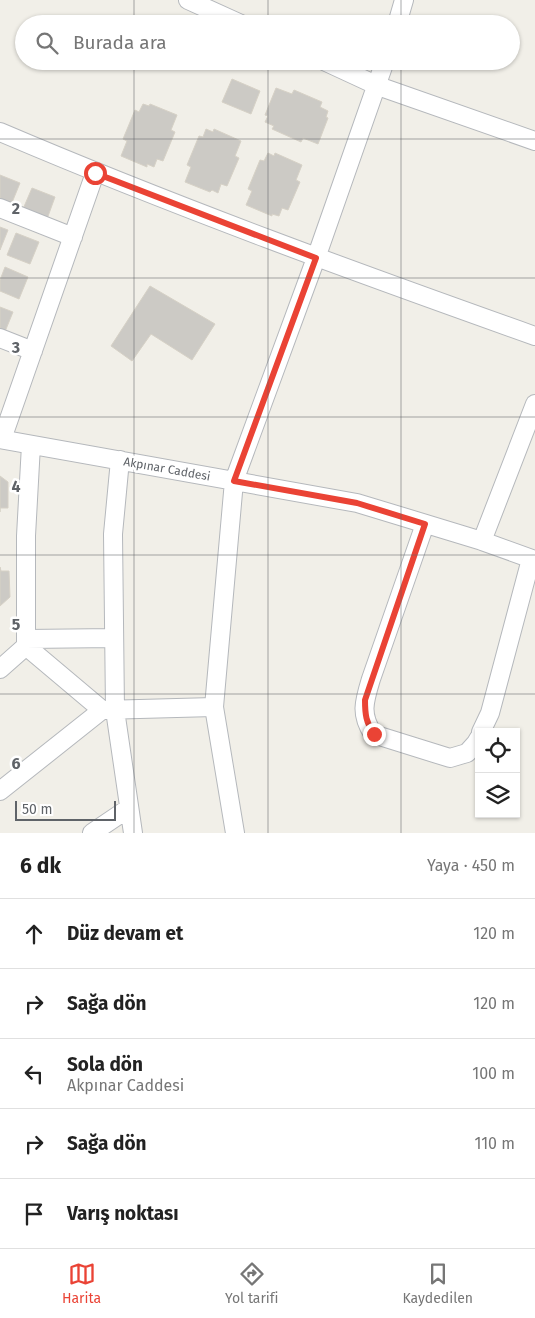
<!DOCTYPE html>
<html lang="tr">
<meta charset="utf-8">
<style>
:root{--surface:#fff;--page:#f6f6f6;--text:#222;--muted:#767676;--line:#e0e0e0;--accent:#ea4335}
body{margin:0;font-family:"Fira Sans",sans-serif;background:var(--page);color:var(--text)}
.controls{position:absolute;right:15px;bottom:15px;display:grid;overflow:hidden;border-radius:0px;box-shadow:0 1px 4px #0004}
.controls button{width:45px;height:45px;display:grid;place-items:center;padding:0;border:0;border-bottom:1px solid var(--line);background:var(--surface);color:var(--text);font:25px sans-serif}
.scale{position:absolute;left:15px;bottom:12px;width:101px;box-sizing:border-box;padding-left:5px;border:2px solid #5f6368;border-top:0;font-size:14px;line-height:18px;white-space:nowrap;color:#5f6368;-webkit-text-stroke:4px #fff;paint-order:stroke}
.stop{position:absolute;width:15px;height:15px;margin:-11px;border:4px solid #ea4335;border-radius:50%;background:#fff}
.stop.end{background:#ea4335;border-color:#fff;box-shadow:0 1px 5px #0008}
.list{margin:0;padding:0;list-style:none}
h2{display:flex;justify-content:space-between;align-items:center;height:65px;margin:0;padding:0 20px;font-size:21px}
h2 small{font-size:16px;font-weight:400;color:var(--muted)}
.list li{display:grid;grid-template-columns:32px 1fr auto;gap:15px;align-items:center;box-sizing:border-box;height:70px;padding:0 20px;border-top:1px solid var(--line)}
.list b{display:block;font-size:19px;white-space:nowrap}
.list p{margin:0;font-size:16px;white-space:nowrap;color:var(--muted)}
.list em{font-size:16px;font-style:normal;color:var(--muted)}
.icon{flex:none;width:28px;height:28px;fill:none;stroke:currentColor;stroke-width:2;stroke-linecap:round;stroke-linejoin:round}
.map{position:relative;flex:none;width:535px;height:833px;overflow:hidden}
.search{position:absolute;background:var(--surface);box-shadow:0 1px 4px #0004;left:15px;right:15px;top:15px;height:55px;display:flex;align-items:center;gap:12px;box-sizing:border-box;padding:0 18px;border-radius:28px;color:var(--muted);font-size:19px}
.sheet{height:415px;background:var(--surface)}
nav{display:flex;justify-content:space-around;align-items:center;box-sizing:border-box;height:70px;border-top:1px solid var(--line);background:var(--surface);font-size:14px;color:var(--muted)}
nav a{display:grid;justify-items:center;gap:2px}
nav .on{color:var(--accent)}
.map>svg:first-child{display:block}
</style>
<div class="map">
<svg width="535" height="833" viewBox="0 0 535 833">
<rect width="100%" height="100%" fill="#f1efe8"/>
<!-- building -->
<path fill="#cccac5" stroke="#d6d1c6" d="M232,79l28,12 -9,23 -29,-12z
M276,88l16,6 2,-4 28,12 -2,5 8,4 -2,6 2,1 -10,26 -15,-6 -2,4 -29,-13 2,-3 -9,-4 3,-6 -3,-1z
M143,104l6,2 1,-2 27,11 -6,15 4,2 -12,29 -6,-2 -3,8 -7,-3v3l-26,-11 6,-15 -4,-2 12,-29 4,2z
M206,129l7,3 1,-3 27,12 -6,15 4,2 -12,28 -6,-2 -3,9 -6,-3 -2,2 -25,-10 6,-15 -4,-2 12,-29 4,1z
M268,153l6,3 1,-3 27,12 -6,15 4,2 -12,28 -6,-2 -3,8 -7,-2v2l-26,-11 6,-14 -4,-2 12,-29 4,1z
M0,175l20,8 -9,22 -11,-5z
M32,188l23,9 -8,22 -24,-10z
M0,227l8,3 -8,20z
M16,233l23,9 -9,22 -23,-9z
M5,267l23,10 -9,22 -19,-8v-11z
M150,286l65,38 -23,36 -41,-26 -19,27 -21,-15z
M0,307l13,5 -9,22 -4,-1z
M0,476l8,6v26h-8v4z
M0,567l1,4h8l1,26 -10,9z"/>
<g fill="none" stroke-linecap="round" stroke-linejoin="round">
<!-- minor casing -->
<g stroke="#b5b8bc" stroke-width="20">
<path id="minor" d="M188,0l53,24
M397,24l7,-24
M324,61l54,25 157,55
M0,132c176,75 355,140 535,204
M0,208l73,29
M0,338l33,13
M0,439l357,64 125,38 53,19
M2,439l93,-266
M120,460l-7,74 2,176 18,123
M425,524l-54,155c-7,23 -11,35 2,55l77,24 17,-5 9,-10 3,-5
M482,541l53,-137
M26,639l88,-1
M26,646l76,64 112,-3
M0,669l26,-23v-110l5,-91
M481,732l9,-19 41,-154
M0,791l102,-81
M92,833l37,-25
M235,833l-21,-126 20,-226 82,-223 69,-197"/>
</g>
<!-- minor -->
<use href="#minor" stroke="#fff" stroke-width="18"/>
</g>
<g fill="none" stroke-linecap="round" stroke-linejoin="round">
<!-- route -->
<path stroke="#ea4335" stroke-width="6" d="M95,173l221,85 -82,223 123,22 68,21 -60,176c0,14 1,23 9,34"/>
</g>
<!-- grid -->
<path fill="none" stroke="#5f6368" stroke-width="1" stroke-opacity="0.55" d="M134,0v24M268,0v24M401,0v24M134,61v772M268,61v772M401,61v772M0,139h535M0,278h535M0,417h535M0,555h535M0,694h535"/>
<g text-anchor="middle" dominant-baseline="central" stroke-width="5" stroke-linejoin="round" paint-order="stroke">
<!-- street labels -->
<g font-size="12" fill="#5f6368" stroke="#fff">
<text transform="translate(167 469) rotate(10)">Akpınar Caddesi</text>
</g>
</g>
<g font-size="16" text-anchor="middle" font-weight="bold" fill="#5f6368" stroke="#fff" stroke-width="5" stroke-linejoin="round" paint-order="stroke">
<text x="16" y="214">2</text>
<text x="16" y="353">3</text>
<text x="16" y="492">4</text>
<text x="16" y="630">5</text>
<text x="16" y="769">6</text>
</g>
</svg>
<div class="controls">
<button><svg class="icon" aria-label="locate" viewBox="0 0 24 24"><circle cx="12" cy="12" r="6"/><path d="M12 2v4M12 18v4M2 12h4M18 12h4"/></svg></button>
<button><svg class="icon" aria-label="layers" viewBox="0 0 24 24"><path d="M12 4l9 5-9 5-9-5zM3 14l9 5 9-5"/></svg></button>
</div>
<div class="scale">50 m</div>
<div class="stop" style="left:95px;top:173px"></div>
<div class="stop end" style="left:374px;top:734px"></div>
<div class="search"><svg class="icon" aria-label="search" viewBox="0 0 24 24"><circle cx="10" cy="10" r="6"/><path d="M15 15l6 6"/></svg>Burada ara</div>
</div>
<section class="sheet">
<h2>6 dk<small>Yaya · 450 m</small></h2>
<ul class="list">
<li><svg class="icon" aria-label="ahead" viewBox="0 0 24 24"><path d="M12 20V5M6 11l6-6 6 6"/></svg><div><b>Düz devam et</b></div><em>120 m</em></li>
<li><svg class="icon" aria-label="right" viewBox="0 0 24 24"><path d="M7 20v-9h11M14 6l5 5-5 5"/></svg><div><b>Sağa dön</b></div><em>120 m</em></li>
<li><svg class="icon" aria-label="left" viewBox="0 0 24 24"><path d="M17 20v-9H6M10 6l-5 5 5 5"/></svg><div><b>Sola dön</b><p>Akpınar Caddesi</p></div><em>100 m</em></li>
<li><svg class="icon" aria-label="right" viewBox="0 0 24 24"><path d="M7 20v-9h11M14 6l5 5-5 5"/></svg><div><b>Sağa dön</b></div><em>110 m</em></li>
<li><svg class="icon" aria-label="arrive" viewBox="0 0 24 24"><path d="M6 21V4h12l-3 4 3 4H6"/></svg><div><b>Varış noktası</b></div></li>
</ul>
</section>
<nav>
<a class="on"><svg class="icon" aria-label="map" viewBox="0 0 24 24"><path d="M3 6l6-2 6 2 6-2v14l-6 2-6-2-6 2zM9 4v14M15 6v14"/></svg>Harita</a>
<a><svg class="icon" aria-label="directions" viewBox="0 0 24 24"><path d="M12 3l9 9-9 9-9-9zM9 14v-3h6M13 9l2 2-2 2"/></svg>Yol tarifi</a>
<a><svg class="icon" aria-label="saved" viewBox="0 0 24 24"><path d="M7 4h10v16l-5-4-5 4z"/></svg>Kaydedilen</a>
</nav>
